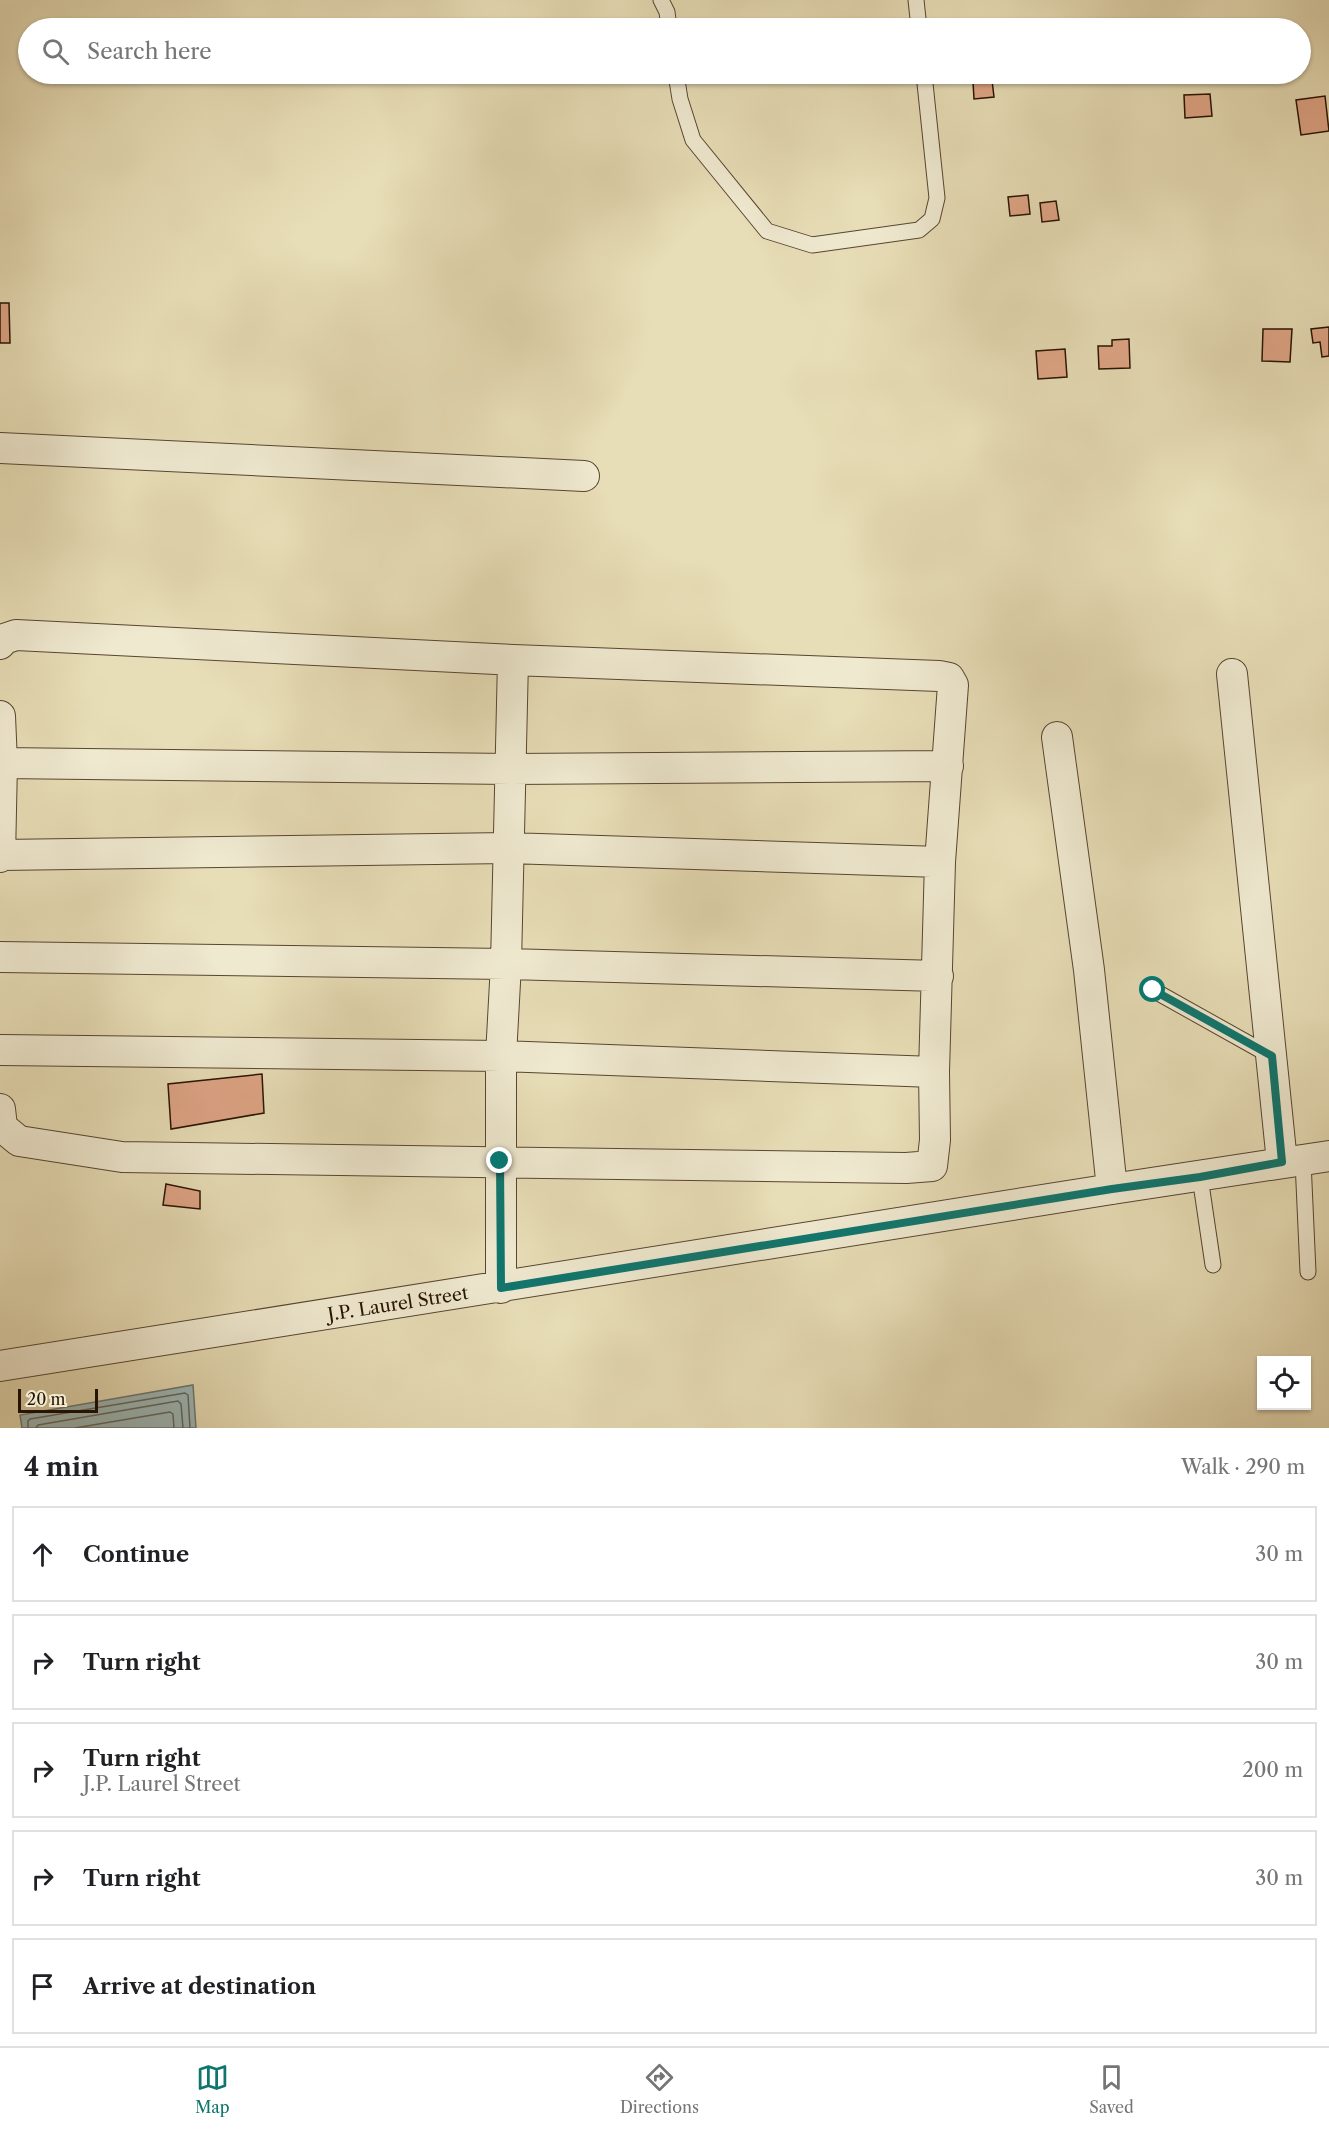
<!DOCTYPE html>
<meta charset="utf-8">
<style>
:root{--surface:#fff;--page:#f6f6f6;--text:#202124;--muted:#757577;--line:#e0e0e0;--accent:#0f766e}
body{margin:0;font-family:"Libre Caslon Text",serif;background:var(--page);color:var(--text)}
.controls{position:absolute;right:18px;bottom:18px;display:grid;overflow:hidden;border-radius:0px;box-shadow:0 2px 4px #0004}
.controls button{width:54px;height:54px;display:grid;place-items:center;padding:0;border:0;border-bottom:2px solid var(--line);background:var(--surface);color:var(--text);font:30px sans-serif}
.scale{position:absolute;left:18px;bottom:15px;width:80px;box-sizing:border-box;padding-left:6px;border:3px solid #271403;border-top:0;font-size:16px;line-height:21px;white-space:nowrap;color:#271403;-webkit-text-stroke:4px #efe9d0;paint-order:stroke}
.stop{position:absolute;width:18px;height:18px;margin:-14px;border:4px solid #0f766e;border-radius:50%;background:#fff}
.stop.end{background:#0f766e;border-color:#fff;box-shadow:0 2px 6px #0008}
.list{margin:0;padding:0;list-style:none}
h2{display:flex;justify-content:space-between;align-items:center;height:78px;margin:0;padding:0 24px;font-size:26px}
h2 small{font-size:20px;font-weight:400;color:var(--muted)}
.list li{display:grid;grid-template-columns:39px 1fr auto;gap:18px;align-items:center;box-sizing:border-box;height:96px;margin:0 12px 12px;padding:0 12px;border:2px solid var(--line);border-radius:0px}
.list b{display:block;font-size:22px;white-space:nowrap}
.list p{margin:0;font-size:20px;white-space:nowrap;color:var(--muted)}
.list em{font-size:20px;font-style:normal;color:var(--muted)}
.icon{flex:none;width:33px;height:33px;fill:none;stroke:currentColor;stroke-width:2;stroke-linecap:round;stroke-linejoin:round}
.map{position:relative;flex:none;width:1329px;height:1428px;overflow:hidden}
.search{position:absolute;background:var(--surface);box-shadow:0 2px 4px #0004;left:18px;right:18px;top:18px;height:66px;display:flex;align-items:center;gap:15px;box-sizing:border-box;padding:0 21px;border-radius:33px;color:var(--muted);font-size:22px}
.sheet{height:618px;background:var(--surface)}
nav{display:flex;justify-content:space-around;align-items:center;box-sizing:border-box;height:84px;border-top:2px solid var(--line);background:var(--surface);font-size:16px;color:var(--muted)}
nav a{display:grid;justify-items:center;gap:3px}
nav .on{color:var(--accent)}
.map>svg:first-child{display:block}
</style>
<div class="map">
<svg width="1329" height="1428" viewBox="0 0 1329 1428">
<rect width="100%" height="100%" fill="#e7ddb6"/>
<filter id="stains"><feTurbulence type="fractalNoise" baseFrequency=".00333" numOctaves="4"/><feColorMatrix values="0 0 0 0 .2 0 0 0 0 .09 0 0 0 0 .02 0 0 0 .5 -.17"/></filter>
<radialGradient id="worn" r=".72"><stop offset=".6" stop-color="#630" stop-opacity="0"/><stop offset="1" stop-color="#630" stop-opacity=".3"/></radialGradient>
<!-- water -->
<path fill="#9cb9ba" stroke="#6d7771" stroke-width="1.5" d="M193,1385l3,43h-174l-2,-13z"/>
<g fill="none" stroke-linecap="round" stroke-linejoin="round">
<!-- shore -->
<path stroke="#62665e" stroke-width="1.5" d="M28,1428v-7l2,-2 155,-26 3,2 2,33
M36,1428l2,-3 140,-24 3,3 2,24
M75,1428l95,-16 3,2 1,14"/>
</g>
<!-- building -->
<path fill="#dfa586" stroke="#271403" stroke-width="1.5" d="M992,80l2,17 -20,2 -1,-17z
M1210,94l2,22 -27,2 -1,-23z
M1325,96l4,35 -28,4 -5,-35z
M1028,195l2,19 -20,2 -2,-19z
M1056,201l3,19 -17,2 -2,-19z
M0,303h9l1,40h-10z
M1329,327v29l-7,1 -2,-15 -7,1 -2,-14z
M1263,329h29l-2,33 -28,-1z
M1129,339l1,29 -31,1 -1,-23h14v-6z
M1065,349l2,28 -29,2 -2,-28z
M262,1074l2,39 -93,16 -3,-45z
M166,1184l34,7v18l-37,-4z"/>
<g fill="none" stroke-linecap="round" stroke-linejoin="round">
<!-- lane casing -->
<g stroke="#574630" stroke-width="17">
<path id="lane" d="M661,0l6,12 2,16
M916,0l3,28
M676,74l4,25 13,41 74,91 45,14 107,-15 13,-11 5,-21 -13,-124
M1153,990l118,66
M1303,1161l5,111
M1200,1177l13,88"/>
</g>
<!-- street casing -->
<g stroke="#574630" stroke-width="32">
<path id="street" d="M0,448l584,28
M0,644l4,-5 12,-4 497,25 426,16 10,2 4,7 -13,177 -6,210 1,68 -3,26 -26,2 -784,-11 -103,-16 -17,-14 -2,-18
M1232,674l50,488
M0,716l2,47 -2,94
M1057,737l32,233 23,219
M2,763l509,6 437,-3
M0,855l508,-7 432,14
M0,957l506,7 432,12
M0,1050l501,6 433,16
M501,1288v-232l5,-92 7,-304
M0,1366l1112,-177 217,-33"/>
</g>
<!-- lane -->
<use href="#lane" stroke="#efe9d0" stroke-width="15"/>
<!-- street -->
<use href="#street" stroke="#efe9d0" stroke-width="30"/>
</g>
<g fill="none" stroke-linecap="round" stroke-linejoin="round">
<!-- route -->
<path stroke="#0f766e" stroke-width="8" d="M500,1161l1,127 611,-99 88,-12 82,-15 -10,-106 -119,-66"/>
</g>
<g text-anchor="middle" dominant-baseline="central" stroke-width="4.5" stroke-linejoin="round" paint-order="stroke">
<!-- street labels -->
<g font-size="18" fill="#271403" stroke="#efe9d0">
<text transform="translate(398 1304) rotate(-9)">J.P. Laurel Street</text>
</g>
</g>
<rect width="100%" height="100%" filter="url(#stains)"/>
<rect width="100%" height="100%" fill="url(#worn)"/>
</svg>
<div class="controls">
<button><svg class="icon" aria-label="locate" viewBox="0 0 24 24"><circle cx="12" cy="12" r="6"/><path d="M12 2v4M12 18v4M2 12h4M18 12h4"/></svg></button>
</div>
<div class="scale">20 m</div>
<div class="stop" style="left:1153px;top:990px"></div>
<div class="stop end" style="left:500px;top:1161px"></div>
<div class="search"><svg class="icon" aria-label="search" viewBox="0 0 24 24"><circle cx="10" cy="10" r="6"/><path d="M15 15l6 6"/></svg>Search here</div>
</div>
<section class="sheet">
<h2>4 min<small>Walk · 290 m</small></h2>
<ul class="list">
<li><svg class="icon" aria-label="ahead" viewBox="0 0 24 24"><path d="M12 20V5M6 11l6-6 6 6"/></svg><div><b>Continue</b></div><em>30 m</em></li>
<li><svg class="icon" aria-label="right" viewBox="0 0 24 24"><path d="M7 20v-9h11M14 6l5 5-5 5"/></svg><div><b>Turn right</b></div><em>30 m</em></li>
<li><svg class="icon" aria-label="right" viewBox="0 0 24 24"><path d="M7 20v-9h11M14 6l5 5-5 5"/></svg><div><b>Turn right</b><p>J.P. Laurel Street</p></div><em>200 m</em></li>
<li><svg class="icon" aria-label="right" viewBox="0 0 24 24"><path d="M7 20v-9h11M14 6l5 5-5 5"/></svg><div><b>Turn right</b></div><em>30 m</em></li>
<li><svg class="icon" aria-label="arrive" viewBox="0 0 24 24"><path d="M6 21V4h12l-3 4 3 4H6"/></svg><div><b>Arrive at destination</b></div></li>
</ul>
</section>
<nav>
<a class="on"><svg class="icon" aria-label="map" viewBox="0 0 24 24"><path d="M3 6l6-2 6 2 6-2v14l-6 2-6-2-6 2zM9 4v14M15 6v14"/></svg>Map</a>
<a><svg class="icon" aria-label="directions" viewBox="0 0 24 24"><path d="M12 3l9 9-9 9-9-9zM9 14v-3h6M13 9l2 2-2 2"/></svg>Directions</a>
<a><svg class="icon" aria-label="saved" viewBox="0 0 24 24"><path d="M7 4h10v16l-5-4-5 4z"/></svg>Saved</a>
</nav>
